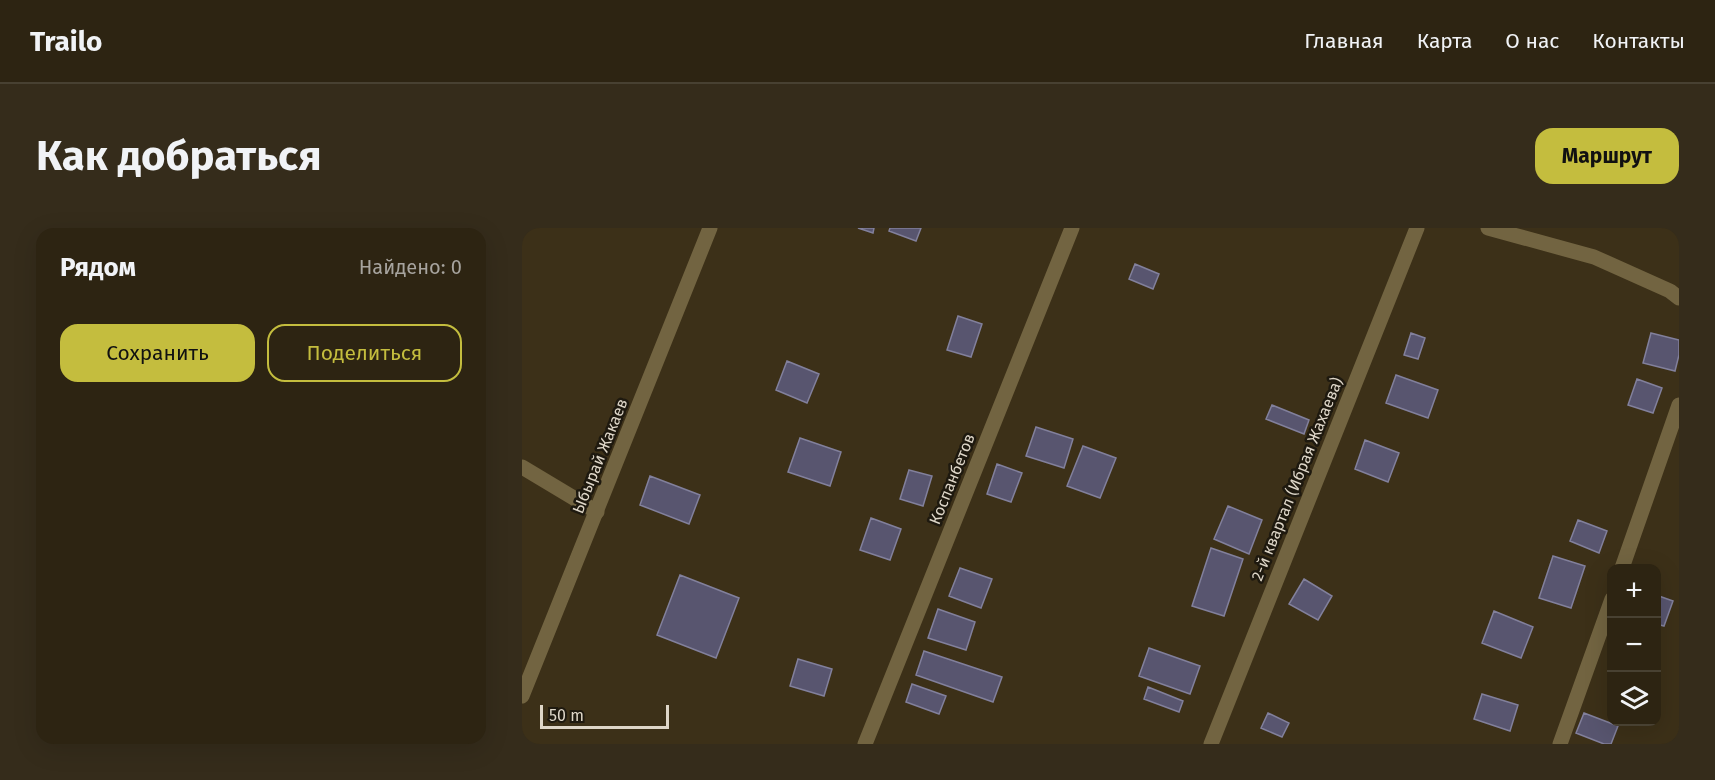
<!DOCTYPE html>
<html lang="ru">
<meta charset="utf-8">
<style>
:root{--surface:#2d2412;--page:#352c1b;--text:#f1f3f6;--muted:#a7a49f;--line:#484132;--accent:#c4bd3e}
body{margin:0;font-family:"Fira Sans",sans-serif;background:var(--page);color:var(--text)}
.controls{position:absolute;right:18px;bottom:18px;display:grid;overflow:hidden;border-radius:12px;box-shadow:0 6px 24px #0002}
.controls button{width:54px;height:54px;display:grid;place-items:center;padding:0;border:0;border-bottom:2px solid var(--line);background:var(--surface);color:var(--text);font:30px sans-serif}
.scale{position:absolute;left:18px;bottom:15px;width:129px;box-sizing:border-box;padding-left:6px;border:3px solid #ded6c8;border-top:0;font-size:16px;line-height:21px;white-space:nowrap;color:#ded6c8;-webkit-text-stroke:4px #1e190f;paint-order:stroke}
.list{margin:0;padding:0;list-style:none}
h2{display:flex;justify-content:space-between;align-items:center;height:78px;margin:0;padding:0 24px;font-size:26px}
h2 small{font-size:20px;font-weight:400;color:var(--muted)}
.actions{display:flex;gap:12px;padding:18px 24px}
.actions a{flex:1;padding:14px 0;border:2px solid var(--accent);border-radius:18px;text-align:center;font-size:21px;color:var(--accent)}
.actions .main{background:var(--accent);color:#111}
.icon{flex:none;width:33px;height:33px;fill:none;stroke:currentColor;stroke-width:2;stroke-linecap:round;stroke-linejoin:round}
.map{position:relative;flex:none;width:1157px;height:516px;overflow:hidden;border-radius:18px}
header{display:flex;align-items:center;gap:36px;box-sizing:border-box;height:84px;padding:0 30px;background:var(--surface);border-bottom:2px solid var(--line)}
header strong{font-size:28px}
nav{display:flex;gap:33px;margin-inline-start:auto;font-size:21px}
.intro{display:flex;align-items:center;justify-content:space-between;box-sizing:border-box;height:144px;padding:0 36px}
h1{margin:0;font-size:42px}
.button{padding:15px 27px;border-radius:18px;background:var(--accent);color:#111;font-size:21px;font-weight:700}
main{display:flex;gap:36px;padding:0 36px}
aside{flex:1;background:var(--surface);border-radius:18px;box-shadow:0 6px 24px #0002}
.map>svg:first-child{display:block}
</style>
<header>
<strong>Trailo</strong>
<nav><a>Главная</a><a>Карта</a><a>О нас</a><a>Контакты</a></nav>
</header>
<div class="intro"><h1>Как добраться</h1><a class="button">Маршрут</a></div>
<main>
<aside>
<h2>Рядом<small>Найдено: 0</small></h2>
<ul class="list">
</ul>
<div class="actions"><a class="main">Сохранить</a><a>Поделиться</a></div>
</aside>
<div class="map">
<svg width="1157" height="516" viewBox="0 0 1157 516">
<rect width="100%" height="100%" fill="#3c3018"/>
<!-- building -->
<path fill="#58556f" stroke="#82809c" stroke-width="1.5" d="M336,0h16l-1,5z
M368,0h31l-5,13 -27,-10z
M613,36l24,10 -6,15 -24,-10z
M436,88l24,8 -11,33 -24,-7z
M889,105l14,5 -7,21 -14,-4z
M1129,105l28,7v15l-4,16 -32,-8z
M265,133l32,13 -12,29 -31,-13z
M874,147l42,15 -10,28 -42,-15z
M1115,151l25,9 -9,25 -25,-8z
M750,177l37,15 -5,14 -38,-15z
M514,199l37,12 -9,29 -38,-12z
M278,210l41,14 -11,34 -42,-14z
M843,212l34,13 -11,29 -33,-13z
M561,218l33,12 -16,40 -33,-12z
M475,236l25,9 -11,29 -24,-8z
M387,242l23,6 -9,30 -23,-7z
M128,248l50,19 -11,29 -49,-19z
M706,278l34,14 -13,34 -35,-15z
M349,290l30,11 -11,31 -30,-10z
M1056,292l29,11 -8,22 -29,-12z
M689,320l32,11 -19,57 -32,-10z
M1031,328l32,10 -14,42 -32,-10z
M438,340l32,11 -11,29 -32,-12z
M158,347l59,23 -23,60 -59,-23z
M782,351l28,17 -14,24 -29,-16z
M1134,367l17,6 -9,25 -8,-2z
M416,381l37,13 -9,28 -38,-12z
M972,383l39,16 -12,31 -39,-15z
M627,420l51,18 -10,28 -51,-18z
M402,423l78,26 -9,25 -77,-27z
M276,431l34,10 -8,27 -34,-10z
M390,456l34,12 -7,18 -33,-12z
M626,459l35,14 -4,11 -35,-13z
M960,466l36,11 -8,26 -36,-12z
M746,485l21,10 -7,14 -21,-9z
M1062,485l34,13 -7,18h-7l-28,-11z"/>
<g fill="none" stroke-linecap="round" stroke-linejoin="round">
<!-- minor -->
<path stroke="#726441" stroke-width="15" d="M966,0l106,29 76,34 9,7
M0,239l75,45
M1100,340l57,-163
M343,516l207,-516
M689,516l206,-516
M1038,516l52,-145"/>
<!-- tertiary -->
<path stroke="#726441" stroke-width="15" d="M0,468l188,-468"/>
</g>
<g text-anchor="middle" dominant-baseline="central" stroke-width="5" stroke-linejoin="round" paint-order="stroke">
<!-- street labels -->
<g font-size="16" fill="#ded6c8" stroke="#1e190f">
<text transform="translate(78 228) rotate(-68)">Ыбырай Жакаев</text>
<text transform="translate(430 251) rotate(-68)">Коспанбетов</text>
<text transform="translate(775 251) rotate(-68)">2-й квартал (Ибрая Жахаева)</text>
</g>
</g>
</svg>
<div class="controls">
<button>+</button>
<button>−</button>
<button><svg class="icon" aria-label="layers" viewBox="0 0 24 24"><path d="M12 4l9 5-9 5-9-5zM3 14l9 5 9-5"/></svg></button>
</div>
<div class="scale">50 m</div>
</div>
</main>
